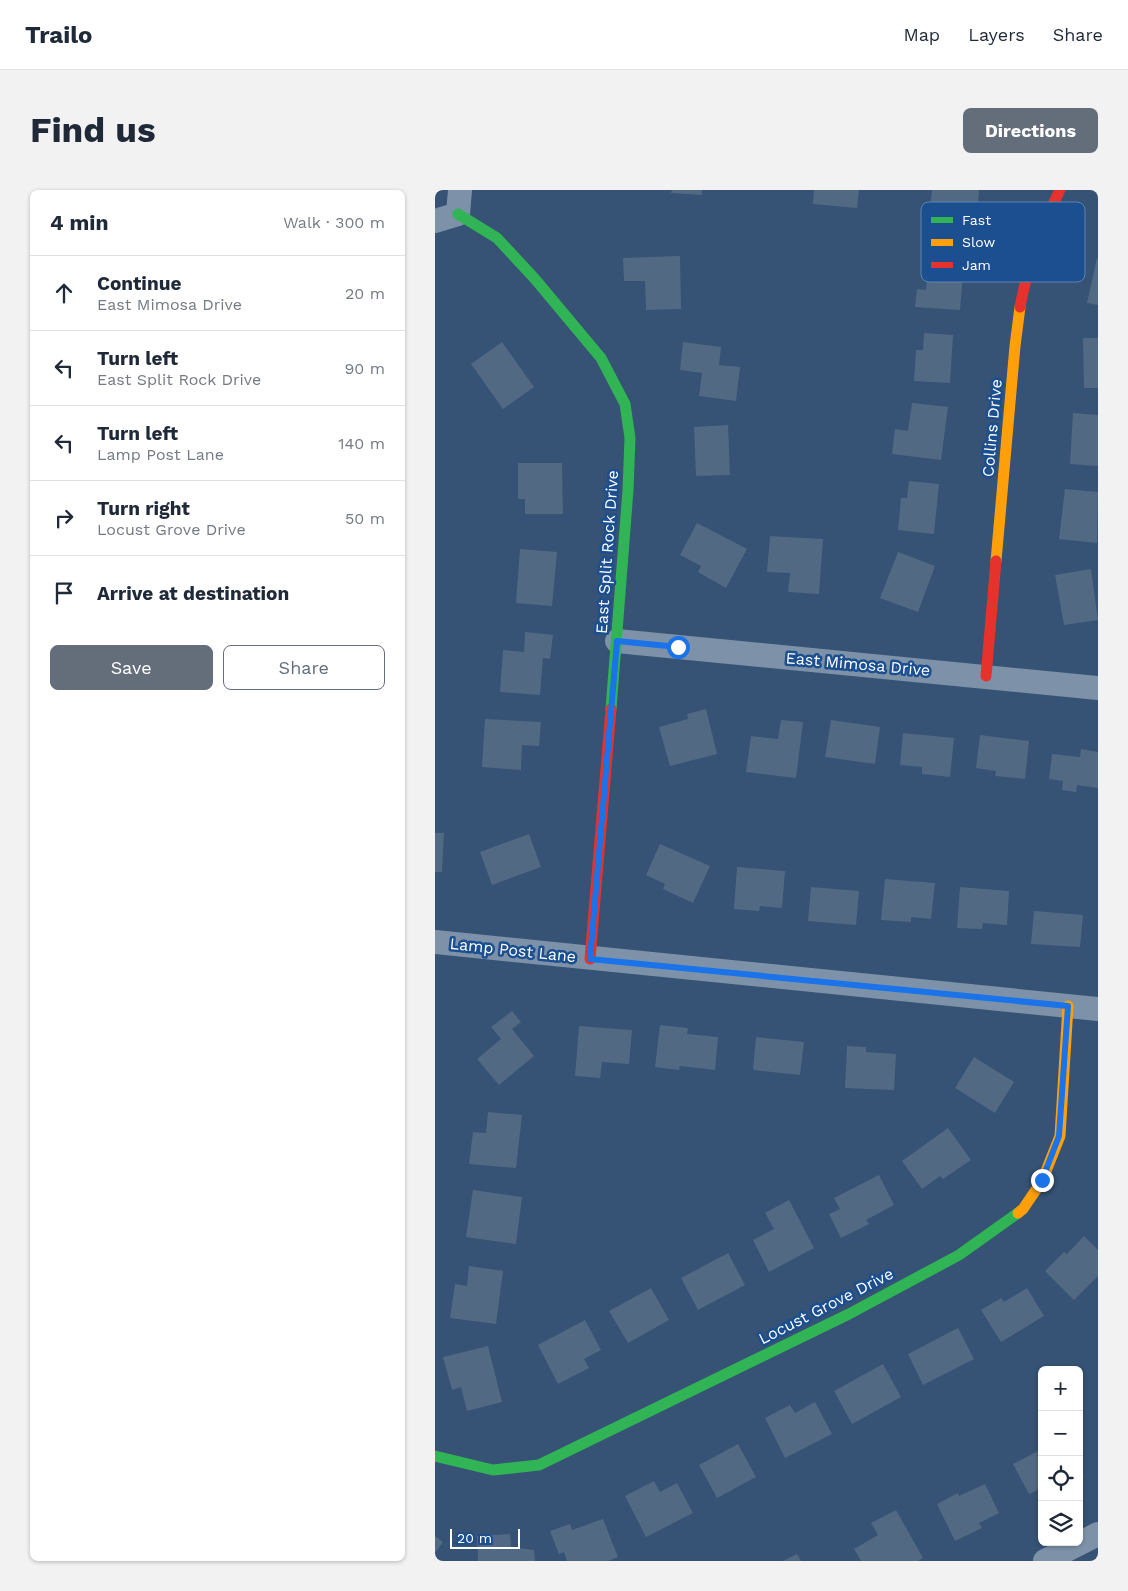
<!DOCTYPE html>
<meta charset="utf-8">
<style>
:root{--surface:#fff;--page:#f2f2f3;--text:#1f2937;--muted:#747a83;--line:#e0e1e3;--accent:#646e7b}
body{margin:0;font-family:"Work Sans",sans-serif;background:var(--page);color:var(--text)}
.controls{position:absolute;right:15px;bottom:15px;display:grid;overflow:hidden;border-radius:8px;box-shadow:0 1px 4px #0004}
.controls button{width:45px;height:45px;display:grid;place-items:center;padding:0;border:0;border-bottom:1px solid var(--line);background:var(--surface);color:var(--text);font:25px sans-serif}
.scale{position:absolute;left:15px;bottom:12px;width:70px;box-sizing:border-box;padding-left:5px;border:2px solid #fff;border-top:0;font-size:14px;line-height:18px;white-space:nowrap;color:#fff;-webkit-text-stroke:4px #1b4f8f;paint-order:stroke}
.stop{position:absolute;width:15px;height:15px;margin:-11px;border:4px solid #1a73e8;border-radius:50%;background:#fff}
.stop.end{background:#1a73e8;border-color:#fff;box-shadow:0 1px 5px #0008}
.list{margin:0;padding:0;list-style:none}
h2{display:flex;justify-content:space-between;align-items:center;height:65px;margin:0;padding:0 20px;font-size:21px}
h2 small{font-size:16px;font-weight:400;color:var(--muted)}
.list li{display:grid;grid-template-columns:32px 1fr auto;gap:15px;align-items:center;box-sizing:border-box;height:75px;padding:0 20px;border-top:1px solid var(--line)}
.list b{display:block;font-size:19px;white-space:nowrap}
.list p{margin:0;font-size:16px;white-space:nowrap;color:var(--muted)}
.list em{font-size:16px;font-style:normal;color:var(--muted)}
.actions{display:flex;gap:10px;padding:15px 20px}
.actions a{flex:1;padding:11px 0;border:1px solid var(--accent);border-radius:8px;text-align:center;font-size:18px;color:var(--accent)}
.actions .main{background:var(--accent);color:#fff}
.icon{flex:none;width:28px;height:28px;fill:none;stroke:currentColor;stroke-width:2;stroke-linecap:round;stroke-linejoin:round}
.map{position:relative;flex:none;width:663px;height:1371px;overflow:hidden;border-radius:8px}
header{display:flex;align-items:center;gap:30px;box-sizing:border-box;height:70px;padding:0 25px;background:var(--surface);border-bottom:1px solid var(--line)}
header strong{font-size:24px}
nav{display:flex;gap:28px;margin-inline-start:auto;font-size:18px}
.intro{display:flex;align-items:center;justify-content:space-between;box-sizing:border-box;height:120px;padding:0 30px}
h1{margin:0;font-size:35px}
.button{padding:12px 22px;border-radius:8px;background:var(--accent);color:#fff;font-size:18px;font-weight:700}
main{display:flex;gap:30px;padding:0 30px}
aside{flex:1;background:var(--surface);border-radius:8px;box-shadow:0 1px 4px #0004}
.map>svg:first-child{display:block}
</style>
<header>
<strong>Trailo</strong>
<nav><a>Map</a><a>Layers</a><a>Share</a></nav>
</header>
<div class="intro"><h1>Find us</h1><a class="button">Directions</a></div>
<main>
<aside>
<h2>4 min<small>Walk · 300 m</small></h2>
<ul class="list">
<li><svg class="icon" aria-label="ahead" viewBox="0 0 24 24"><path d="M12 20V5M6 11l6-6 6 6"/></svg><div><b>Continue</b><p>East Mimosa Drive</p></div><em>20 m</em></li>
<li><svg class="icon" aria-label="left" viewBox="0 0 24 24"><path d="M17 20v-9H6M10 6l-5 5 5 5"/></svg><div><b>Turn left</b><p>East Split Rock Drive</p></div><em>90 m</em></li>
<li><svg class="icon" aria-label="left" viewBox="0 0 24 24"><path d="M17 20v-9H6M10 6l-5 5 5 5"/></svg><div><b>Turn left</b><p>Lamp Post Lane</p></div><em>140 m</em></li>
<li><svg class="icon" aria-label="right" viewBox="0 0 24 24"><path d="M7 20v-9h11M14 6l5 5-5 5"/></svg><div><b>Turn right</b><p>Locust Grove Drive</p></div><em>50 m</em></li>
<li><svg class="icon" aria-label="arrive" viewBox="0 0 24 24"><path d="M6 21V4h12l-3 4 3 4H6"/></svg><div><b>Arrive at destination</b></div></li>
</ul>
<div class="actions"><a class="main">Save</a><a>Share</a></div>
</aside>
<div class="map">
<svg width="663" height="1371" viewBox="0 0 663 1371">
<rect width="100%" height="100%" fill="#365274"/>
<!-- building -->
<path fill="#526984" d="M237,0h30v5l-31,-2z
M379,0h45l-2,18 -44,-4z
M497,0h47l-2,28 -31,-2v-6l-16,-2z
M245,66l1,53 -35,1 -1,-29h-21l-1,-23z
M494,68l35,3 -4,49 -45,-3 2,-18 9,1z
M662,68h1v47l-11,-2z
M489,143l29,2 -3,48 -36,-2 2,-31h7z
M648,148h15v50h-14z
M67,152l32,45 -31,22 -32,-45z
M248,152l38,5 -2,18 21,2 -4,34 -37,-5 3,-23 -22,-3z
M477,213l36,4 -7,53 -49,-6 3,-25 13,2z
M638,223l25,2v51l-28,-2z
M293,235l2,50 -34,1 -2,-49z
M83,273h44l1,51h-38v-15h-7z
M474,291l30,3 -5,50 -36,-4 3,-32h6z
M630,299l33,3 -1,51 -38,-4z
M262,333l50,26 -21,39 -28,-16 3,-6 -21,-11z
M335,346l53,3 -4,55 -31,-2 2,-19 -23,-1z
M85,359l37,3 -5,54 -36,-3z
M463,362l37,14 -17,46 -38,-14z
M656,379l7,51 -34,5 -9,-50z
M90,442l28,3 -3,24 -7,-1 -3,37 -40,-3 3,-42 21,2z
M271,519l11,45 -47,12 -11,-39 29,-8 -1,-5z
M50,529l56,3 -2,24 -17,-1 -1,25 -39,-3z
M346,530l22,2 -7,56 -50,-6 5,-36 27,3z
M396,530l49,7 -5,37 -50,-7z
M468,543l51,5 -4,39 -28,-3v-7l-22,-2z
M545,545l49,6 -4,38 -30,-3 1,-5 -20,-3z
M646,559l17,3v36l-21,-3 -1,7 -14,-2 1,-9 -14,-2 3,-25 28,3z
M0,643h9l-2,39h-7z
M94,644l12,33 -49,18 -12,-33z
M225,654l50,22 -17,37 -30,-14 2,-5 -19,-9z
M302,677l48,4 -3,37 -22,-2 -1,5 -25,-2z
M450,689l50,4 -4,36 -20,-2v5l-30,-2z
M376,697l48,4 -3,34 -48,-4z
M525,697l49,4 -2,34 -24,-2 -1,6 -25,-1z
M599,721l49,4 -3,32 -49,-3z
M77,821l9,11 -9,7 22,27 -35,29 -22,-26 24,-20 -10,-12z
M225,835l28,3 -1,6 31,3 -3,33 -35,-4 -1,4 -24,-3z
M144,836l53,4 -3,34 -27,-2 -2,16 -25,-2z
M321,847l48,5 -4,33 -47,-5z
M412,856l19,1v5l30,2 -2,36 -49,-2z
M539,867l40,25 -19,31 -40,-25z
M53,922l34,3 -6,53 -47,-4 4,-32 13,1z
M513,938l23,32 -28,19 -3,-3 -18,13 -20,-28z
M444,985l15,30 -28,15 3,4 -28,14 -12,-24 11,-5 -6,-11z
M38,1000l49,7 -6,47 -50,-7z
M354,1010l25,48 -45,24 -16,-32 21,-11 -9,-16z
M649,1046l14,14v26l-24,24 -29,-29 19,-19 3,2z
M293,1063l17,32 -47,25 -17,-32z
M34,1076l34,5 -7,53 -46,-6 5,-34 12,2z
M216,1098l18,32 -41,23 -19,-32z
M592,1098l17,28 -43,26 -20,-32 20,-12 3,4z
M150,1130l16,30 -17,9 5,9 -31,16 -20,-39z
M523,1138l16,31 -51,26 -15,-31z
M53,1156l14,56 -35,9 -6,-24 -9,3 -9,-33z
M448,1174l18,33 -49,27 -18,-33z
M380,1212l17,32 -47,24 -20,-40 25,-13 5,8z
M303,1254l18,33 -39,21 -18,-33z
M607,1259v39l-13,6 -16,-30z
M644,1277l5,9 -5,2z
M219,1291l6,11 17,-9 16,30 -47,24 -21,-41z
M550,1294l14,29 -20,10 3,5 -27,13 -18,-37 21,-11 1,3z
M461,1320l27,48 -5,3h-57l-7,-12 24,-14 -7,-12z
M168,1329l15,38 -10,4h-41l-3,-9 -5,2 -9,-23 20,-7 2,6z
M75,1344l1,13 23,3 1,11h-57l-1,-25z
M0,1346l8,6 -8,11z
M362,1364l4,7h-18z"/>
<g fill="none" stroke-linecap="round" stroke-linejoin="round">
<!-- street -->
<path stroke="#7d92a8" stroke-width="24" d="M0,31l23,-7 2,-24
M182,451l481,47
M0,752l663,67
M610,1371l53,-27"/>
<!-- fast -->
<path stroke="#30b455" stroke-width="11" d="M23,24l39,24 38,41 66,79 24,46 5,34 -2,52 -17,219
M0,1266l58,14 46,-5 310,-151 110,-59 59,-42"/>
<!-- slow -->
<path stroke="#ff9f0a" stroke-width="11" d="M561,371l19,-215 5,-39
M583,1023l5,-4 19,-28 18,-45 8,-130"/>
<!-- jam -->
<path stroke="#e5322d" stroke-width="11" d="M585,117c8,-43 20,-78 40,-117
M551,486l10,-115
M155,769l21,-250"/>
</g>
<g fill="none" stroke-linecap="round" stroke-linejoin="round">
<!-- route -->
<path stroke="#1a73e8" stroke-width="6" d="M243,457l-61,-6 -27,318 478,47 -9,130 -17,44"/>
</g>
<g text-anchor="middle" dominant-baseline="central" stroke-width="5" stroke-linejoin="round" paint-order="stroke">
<!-- street labels -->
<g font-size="16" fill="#fff" stroke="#1b4f8f">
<text transform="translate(557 238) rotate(-85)">Collins Drive</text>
<text transform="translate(172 362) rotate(-86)">East Split Rock Drive</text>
<text transform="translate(423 474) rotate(5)">East Mimosa Drive</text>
<text transform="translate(78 760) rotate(6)">Lamp Post Lane</text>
<text transform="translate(391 1116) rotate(-27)">Locust Grove Drive</text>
</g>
</g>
<!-- legend -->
<rect x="486" y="12" width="164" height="80" rx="8" fill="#1b4f8f" stroke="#5f84b1" stroke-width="1"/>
<rect x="496" y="27" width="22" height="6" fill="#30b455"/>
<rect x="496" y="49" width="22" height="7" fill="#ff9f0a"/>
<rect x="496" y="72" width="22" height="6" fill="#e5322d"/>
<g font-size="14" fill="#fff">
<text x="527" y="35">Fast</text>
<text x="527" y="57">Slow</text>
<text x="527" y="80">Jam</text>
</g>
</svg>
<div class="controls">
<button>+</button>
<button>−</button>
<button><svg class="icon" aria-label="locate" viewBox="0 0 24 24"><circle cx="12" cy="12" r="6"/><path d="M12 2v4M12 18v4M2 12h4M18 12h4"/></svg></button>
<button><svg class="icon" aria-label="layers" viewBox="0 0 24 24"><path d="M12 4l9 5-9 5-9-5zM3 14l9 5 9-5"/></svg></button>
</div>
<div class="scale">20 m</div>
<div class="stop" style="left:243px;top:457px"></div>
<div class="stop end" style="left:607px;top:990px"></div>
</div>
</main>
